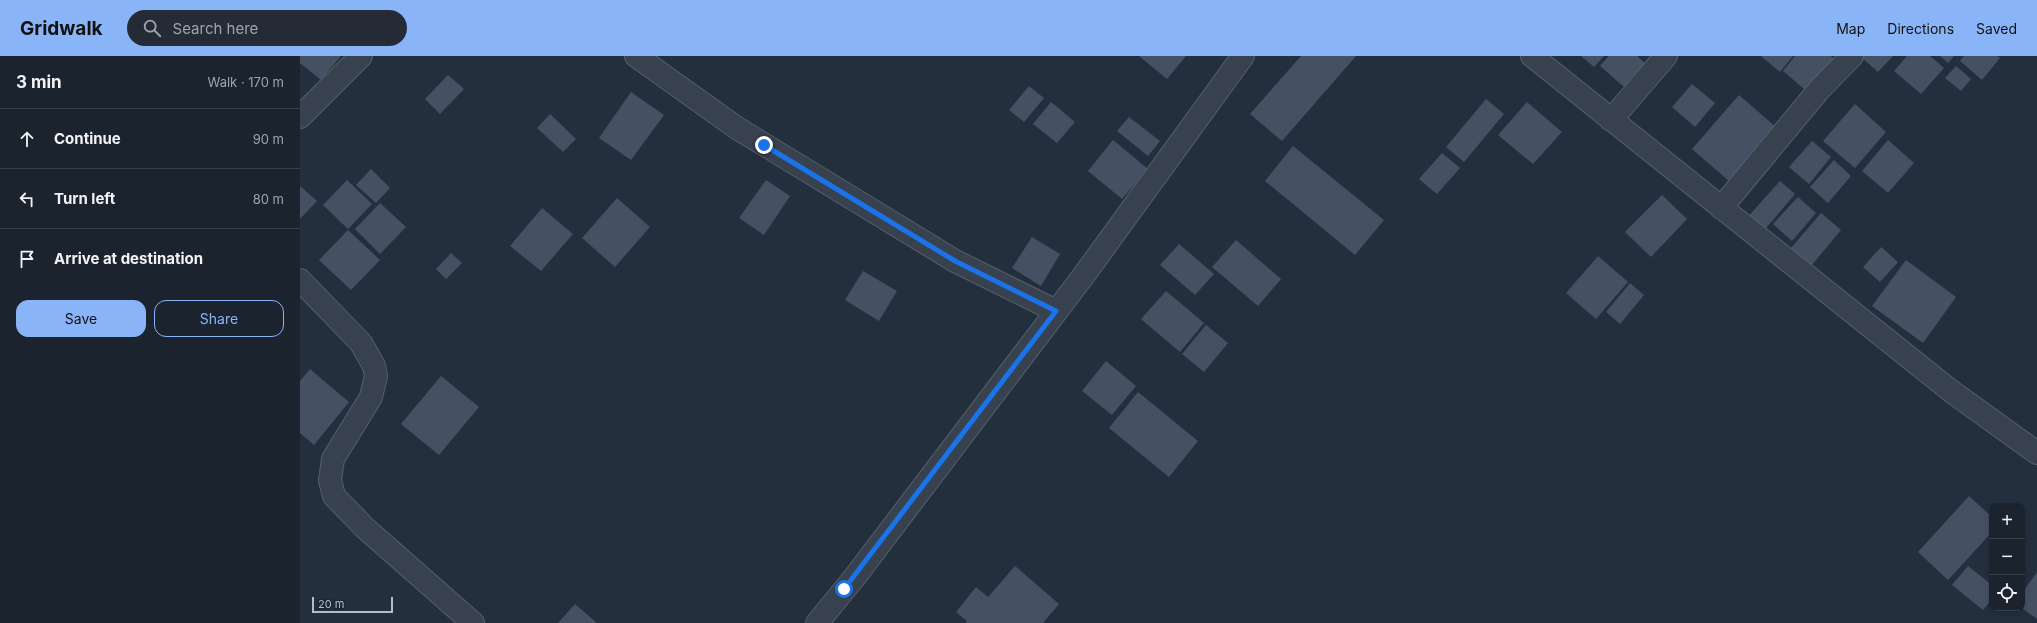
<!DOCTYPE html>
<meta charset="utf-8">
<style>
:root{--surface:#1b232e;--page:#242b36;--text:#f1f3f6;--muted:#a0a4aa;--line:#39404a;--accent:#8ab4f8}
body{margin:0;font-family:Inter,sans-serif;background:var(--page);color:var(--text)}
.controls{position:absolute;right:12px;bottom:12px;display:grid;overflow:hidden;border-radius:8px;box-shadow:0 2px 6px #0003}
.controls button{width:36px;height:36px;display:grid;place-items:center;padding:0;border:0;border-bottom:1px solid var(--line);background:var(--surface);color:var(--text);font:20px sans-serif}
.scale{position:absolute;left:12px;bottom:10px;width:81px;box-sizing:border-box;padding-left:4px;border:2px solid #b4bcc9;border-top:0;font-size:11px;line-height:14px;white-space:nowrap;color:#b4bcc9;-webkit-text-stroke:3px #1d2633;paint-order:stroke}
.stop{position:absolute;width:12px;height:12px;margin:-9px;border:3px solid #1a73e8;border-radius:50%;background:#fff}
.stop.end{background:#1a73e8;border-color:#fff;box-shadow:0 1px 4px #0008}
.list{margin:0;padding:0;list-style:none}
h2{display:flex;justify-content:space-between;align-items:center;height:52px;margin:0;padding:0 16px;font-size:17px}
h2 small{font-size:13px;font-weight:400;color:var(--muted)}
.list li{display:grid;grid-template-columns:26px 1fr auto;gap:12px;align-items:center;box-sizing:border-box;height:60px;padding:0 16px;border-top:1px solid var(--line)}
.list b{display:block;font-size:15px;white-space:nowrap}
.list em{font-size:13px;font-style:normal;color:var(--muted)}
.actions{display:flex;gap:8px;padding:12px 16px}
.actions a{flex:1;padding:9px 0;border:1px solid var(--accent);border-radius:12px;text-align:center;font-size:14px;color:var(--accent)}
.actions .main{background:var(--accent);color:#111}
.icon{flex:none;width:22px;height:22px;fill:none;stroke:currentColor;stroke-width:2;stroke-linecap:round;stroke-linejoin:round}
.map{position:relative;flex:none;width:1737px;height:567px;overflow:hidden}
header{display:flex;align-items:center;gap:24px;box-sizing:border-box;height:56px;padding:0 20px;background:var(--accent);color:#111}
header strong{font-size:19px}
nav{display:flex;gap:22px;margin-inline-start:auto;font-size:14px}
.search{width:280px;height:36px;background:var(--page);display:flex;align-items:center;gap:10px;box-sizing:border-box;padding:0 14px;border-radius:22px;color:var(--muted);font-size:15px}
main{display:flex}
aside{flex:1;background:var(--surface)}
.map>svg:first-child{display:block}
</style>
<header>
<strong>Gridwalk</strong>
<div class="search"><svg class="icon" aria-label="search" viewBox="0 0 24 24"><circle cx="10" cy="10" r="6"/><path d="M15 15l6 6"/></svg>Search here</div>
<nav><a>Map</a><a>Directions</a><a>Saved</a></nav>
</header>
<main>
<aside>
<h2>3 min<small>Walk · 170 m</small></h2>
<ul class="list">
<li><svg class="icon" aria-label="ahead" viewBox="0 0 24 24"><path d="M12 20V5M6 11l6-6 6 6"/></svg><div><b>Continue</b></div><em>90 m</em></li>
<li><svg class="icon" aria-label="left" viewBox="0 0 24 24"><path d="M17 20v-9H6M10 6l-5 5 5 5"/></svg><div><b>Turn left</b></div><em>80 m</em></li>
<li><svg class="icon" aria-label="arrive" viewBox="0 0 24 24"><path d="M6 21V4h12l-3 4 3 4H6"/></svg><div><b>Arrive at destination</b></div></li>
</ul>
<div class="actions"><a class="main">Save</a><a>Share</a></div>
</aside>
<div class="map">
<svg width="1737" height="567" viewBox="0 0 1737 567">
<rect width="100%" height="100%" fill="#242f3e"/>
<!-- building -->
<path fill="#455162" d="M0,0h41l-20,24 -21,-17z
M839,0h47l-19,23z
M1001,0h55l-74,85 -32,-27z
M1281,0h23l-10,11z
M1309,0h28l8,7 -21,24 -24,-21z
M1461,0h32l-13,16z
M1495,0h36l8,7 -28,32 -28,-24z
M1562,0h31l-15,16 -17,-15z
M1607,0h23l14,12 -23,26 -27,-23z
M1640,0h14l-6,7z
M1664,0h33l3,2 -18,22 -22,-19z
M1656,10l15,13 -10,12 -16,-13z
M148,19l16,14 -24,25 -15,-15z
M1392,28l23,19 -20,24 -23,-20z
M729,30l15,12 -20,24 -15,-12z
M331,36l33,23 -33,45 -32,-22z
M1439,39l38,33 -47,54 -38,-33z
M1186,43l18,15 -40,48 -18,-15z
M751,46l24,20 -18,21 -24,-19z
M1227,46l35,30 -29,32 -35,-29z
M1555,48l31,28 -31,36 -32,-27z
M250,58l26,25 -13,13 -26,-24z
M829,61l31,24 -12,15 -31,-25z
M813,84l35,29 -26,30 -34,-28z
M1588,84l26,23 -26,30 -26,-22z
M1512,85l19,16 -22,27 -20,-17z
M993,90l91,74 -29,35 -90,-74z
M1142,97l18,15 -23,26 -18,-15z
M1534,104l17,16 -23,27 -18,-16z
M71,113l19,19 -14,15 -20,-18z
M47,124l25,24 -24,25 -25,-24z
M466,124l24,16 -26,39 -25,-17z
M1480,125l15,13 -34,40 -16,-14z
M0,130l17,15 -17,18z
M1362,139l25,24 -36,38 -26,-25z
M1498,141l18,16 -24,28 -19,-17z
M317,142l33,29 -35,40 -33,-29z
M80,147l26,24 -26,27 -25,-25z
M242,152l31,26 -32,37 -31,-25z
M1521,157l20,17 -30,36 -20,-18z
M48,174l32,30 -29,30 -32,-30z
M732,181l28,17 -19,32 -29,-18z
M936,184l45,39 -23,27 -46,-39z
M879,188l35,30 -19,21 -35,-30z
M1581,191l17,15 -18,20 -17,-15z
M151,197l11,10 -16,16 -10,-10z
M1298,200l30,26 -32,37 -30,-26z
M1606,204l50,37 -33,46 -51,-37z
M563,215l34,20 -18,30 -34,-21z
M1330,227l14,12 -24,29 -14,-12z
M866,235l38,32 -24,29 -39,-33z
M906,269l22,18 -24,29 -22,-18z
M806,305l30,25 -24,29 -30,-24z
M10,313l39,33 -35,43 -14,-12v-52z
M141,320l38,31 -40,48 -38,-31z
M838,336l60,49 -29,36 -60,-49z
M1669,440l23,21v15l-44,48 -30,-28z
M715,510l44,38 -16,19h-78l2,-2 -11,-9 20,-25 12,10z
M1668,510l24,19v14l-9,11 -31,-25z
M1737,516v47l-15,-11v-15z
M275,548l22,19h-39z"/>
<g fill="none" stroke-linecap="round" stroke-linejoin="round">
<!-- minor casing -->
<g stroke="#565f6c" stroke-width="24">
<path id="minor" d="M336,0l101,72 218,133 101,50
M1232,0l419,335 86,62
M0,61l61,-61
M1311,64l55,-64
M1421,152l97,-117 34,-35
M0,224l61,63 13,23 2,10 -5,21 -38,62 -3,21 4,16 31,32 108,95
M517,567l37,-45 230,-303 159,-219"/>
</g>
<!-- minor -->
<use href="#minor" stroke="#38414e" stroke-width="22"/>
</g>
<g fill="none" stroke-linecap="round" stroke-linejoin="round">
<!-- route -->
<path stroke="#1a73e8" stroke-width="5" d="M464,89l191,116 101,50 -212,278"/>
</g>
</svg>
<div class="controls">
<button>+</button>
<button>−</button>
<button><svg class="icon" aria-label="locate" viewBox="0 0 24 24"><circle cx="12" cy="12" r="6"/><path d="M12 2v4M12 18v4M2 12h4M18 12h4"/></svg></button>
</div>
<div class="scale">20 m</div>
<div class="stop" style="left:544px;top:533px"></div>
<div class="stop end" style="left:464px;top:89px"></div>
</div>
</main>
